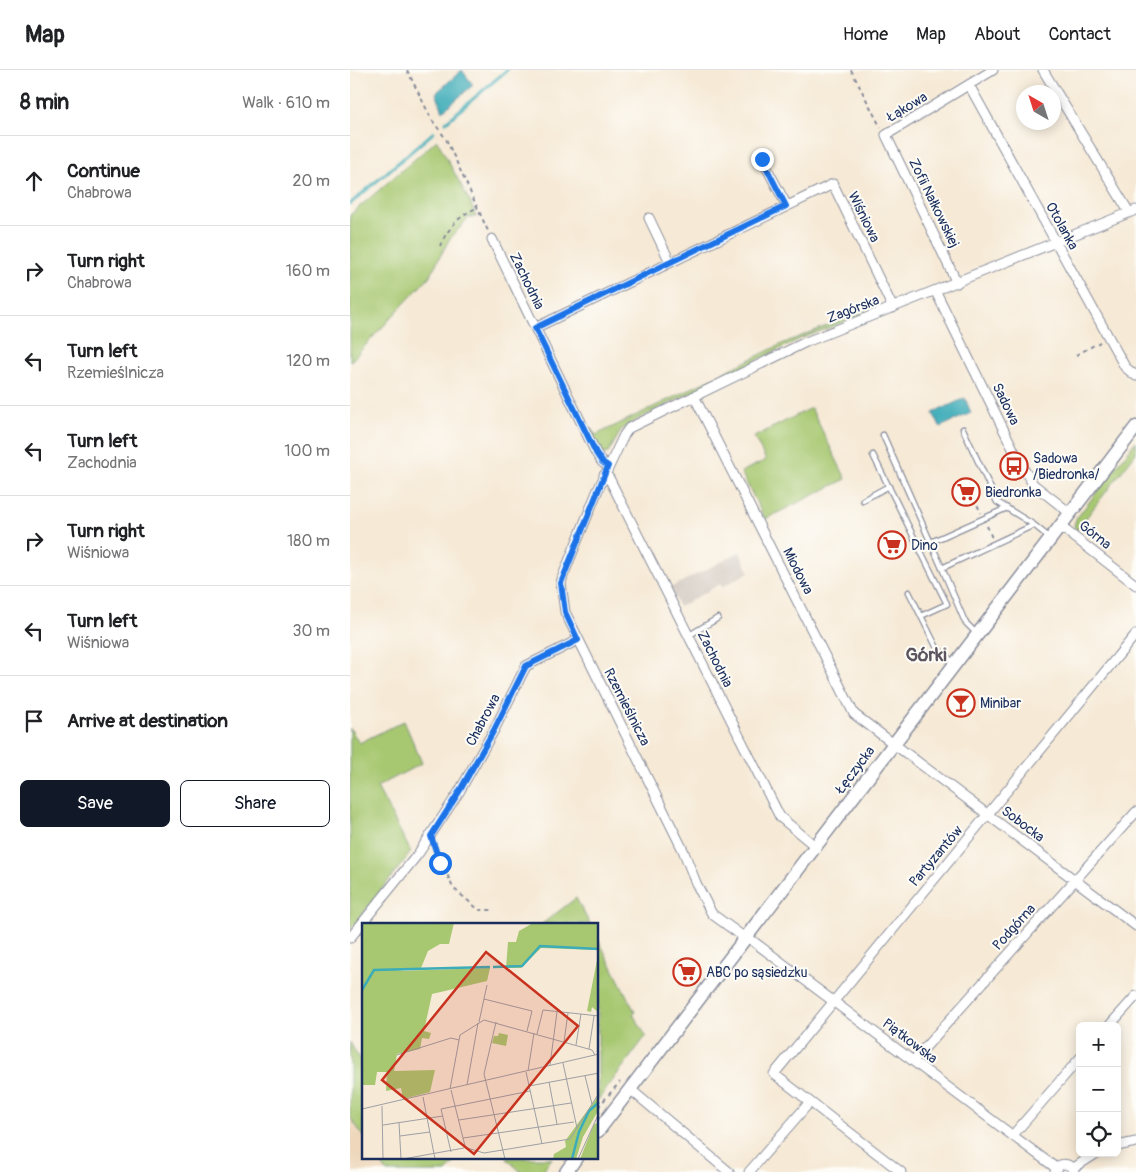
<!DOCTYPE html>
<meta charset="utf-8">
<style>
:root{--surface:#fff;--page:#f6f6f6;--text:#202124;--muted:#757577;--line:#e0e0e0;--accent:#111827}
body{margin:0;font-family:Pangolin,sans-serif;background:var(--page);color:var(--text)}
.controls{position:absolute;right:15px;bottom:15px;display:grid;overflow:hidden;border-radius:8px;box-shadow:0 2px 12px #0003}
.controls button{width:45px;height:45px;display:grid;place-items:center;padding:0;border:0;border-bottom:1px solid var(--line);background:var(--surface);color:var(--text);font:25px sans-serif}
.compass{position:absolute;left:666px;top:15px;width:45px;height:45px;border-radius:50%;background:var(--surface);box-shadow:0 2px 12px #0003;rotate:321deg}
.stop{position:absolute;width:15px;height:15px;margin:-11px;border:4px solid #1a73e8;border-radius:50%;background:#fff}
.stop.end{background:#1a73e8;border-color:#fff;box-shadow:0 1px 5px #0008}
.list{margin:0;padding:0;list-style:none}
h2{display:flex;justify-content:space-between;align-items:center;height:65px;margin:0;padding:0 20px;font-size:21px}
h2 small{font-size:16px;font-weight:400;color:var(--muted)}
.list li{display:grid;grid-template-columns:32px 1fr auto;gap:15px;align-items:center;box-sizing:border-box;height:90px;padding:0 20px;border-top:1px solid var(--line)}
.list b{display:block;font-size:19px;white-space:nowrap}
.list p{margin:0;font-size:16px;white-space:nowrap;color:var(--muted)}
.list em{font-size:16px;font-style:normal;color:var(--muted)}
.actions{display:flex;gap:10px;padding:15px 20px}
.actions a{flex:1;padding:11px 0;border:1px solid var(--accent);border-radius:8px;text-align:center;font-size:18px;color:var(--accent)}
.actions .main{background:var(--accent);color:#fff}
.icon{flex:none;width:28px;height:28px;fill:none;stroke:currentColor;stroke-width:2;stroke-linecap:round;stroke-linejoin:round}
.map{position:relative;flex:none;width:786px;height:1102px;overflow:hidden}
header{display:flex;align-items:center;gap:30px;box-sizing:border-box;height:70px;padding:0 25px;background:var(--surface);border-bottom:1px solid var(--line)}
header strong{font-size:24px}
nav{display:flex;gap:28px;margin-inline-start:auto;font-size:18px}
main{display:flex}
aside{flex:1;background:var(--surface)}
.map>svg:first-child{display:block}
</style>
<header>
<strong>Map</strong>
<nav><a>Home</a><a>Map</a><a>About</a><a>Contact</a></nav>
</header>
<main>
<aside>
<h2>8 min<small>Walk · 610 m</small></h2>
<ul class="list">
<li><svg class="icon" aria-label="ahead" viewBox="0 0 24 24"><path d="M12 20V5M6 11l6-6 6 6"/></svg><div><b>Continue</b><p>Chabrowa</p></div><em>20 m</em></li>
<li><svg class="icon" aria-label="right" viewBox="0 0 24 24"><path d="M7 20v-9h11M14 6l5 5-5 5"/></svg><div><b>Turn right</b><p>Chabrowa</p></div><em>160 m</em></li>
<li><svg class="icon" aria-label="left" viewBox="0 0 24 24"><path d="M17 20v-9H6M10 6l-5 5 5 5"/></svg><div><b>Turn left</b><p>Rzemieślnicza</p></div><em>120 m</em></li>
<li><svg class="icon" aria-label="left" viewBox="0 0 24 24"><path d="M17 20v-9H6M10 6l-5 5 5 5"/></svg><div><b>Turn left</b><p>Zachodnia</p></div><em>100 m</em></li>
<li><svg class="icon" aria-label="right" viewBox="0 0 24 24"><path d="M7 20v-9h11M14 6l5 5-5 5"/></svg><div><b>Turn right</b><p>Wiśniowa</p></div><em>180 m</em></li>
<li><svg class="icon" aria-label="left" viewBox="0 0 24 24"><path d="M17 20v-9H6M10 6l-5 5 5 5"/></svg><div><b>Turn left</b><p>Wiśniowa</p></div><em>30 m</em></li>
<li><svg class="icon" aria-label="arrive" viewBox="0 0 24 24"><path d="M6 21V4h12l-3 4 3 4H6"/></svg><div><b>Arrive at destination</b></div></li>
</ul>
<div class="actions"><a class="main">Save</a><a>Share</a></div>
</aside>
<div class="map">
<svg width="786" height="1102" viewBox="0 0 786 1102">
<rect width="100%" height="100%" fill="#fdfcf7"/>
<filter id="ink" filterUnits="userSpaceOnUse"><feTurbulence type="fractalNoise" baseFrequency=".02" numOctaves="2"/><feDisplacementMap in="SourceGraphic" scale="10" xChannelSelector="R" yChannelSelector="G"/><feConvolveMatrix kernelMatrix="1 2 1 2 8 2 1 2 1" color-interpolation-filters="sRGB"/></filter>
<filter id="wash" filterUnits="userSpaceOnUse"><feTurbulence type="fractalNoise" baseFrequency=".0096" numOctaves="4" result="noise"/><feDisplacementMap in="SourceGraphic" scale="20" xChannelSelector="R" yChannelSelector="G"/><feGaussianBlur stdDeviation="1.12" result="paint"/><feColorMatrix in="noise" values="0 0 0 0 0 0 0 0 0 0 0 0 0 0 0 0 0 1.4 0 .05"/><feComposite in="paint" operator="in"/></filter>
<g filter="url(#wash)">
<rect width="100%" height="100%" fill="#f6e9d5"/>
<!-- built -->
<path fill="#eed7bb" d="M0,1047l14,20v21h14l9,14h-37z"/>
<!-- industrial -->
<path fill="#ccc2b9" d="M390,482l9,20 -27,15 -2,-3 -41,23 -9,-19z"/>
<!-- green -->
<path fill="#a7c871" stroke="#617c68" d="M87,70l34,64 5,13h-7l-20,23 -20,37 -79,85v-147z
M529,235l2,3 -81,31 -164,81 -14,9 -14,24 -6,1 -15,-30 9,11 188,-92z
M461,338l35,71 -81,40 -24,-47 25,-12 -12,-23z
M786,371v12l-60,78 -2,-6 2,-6z
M54,651l18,42 -45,24 34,65 -61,78v-202l9,15z
M226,828l14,26h-48z
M248,869l37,73 -2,2 13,22 -48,64z
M0,972l14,26v69l-14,-20z
M28,1088h80l-12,14h-59z
M156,1088h46l-10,14h-21z"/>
<!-- water -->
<path fill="#3cacb8" stroke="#2c6e8b" d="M112,0l11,15 -30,26 -7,-18z
M615,328l6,15 -31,14 -7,-14z"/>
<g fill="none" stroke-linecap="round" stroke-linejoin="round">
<!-- stream -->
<path stroke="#3cacb8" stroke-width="3" d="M96,52l61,-52
M0,134l84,-72"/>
</g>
</g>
<g filter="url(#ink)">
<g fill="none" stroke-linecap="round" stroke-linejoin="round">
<!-- service casing -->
<g stroke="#888c9a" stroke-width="7">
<path id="service" d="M613,359l34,73 37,23
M533,365l59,133
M523,385l74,149 -26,12
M513,430l26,-14
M581,472l76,-34
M559,522l28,56 17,15
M627,564l-12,-12 -23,-54 92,-43 16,13
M338,566l30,-18"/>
</g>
<!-- minor casing -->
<g stroke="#888c9a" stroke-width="11">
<path id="minor" d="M693,0l86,142
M619,15l156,282 11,9
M412,89l25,47
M299,148l21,44
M142,169l104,214 6,9 7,4
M607,213l-71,-148 107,-65
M586,222l85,173 12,19 37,29
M185,258l298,-144 60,124
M344,326l160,318 282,212
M254,405l5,3 171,339 35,29
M710,456l76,59
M396,866l310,232
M0,868l68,-84 41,-62 35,-62 32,-64 52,-26
M395,868l-33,-24 -16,-31 -13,-33 -118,-238 -4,-29 2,-7 34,-84 27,-57 5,-7 177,-86 330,-132
M759,956l27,-30
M563,991l223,-249
M280,1019l99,83
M663,1065l67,-77
M767,1076l19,-4
M722,1099l25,-16
M399,1102l61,-70
M551,1102l-127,-98 362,-440
M705,1102l5,-7c7,-2 11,0 14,7"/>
</g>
<!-- secondary casing -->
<g stroke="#888c9a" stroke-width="15">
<path id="secondary" d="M248,1061l538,-704
M216,1102l10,-14"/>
</g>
<!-- path -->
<path stroke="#888c9a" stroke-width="2" stroke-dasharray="4 4" stroke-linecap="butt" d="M57,0l25,50 14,19 42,92
M501,0l30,58
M90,176c7,-16 20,-32 37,-38
M726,285l24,-13
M624,428l7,15
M637,456l5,12
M85,776l18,42 26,22h15
M248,1037l22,-25"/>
<!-- service -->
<use href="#service" stroke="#fff" stroke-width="4.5"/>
<!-- minor -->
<use href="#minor" stroke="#fff" stroke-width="9"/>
<!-- secondary -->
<use href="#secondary" stroke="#fff" stroke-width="12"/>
</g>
</g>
<g fill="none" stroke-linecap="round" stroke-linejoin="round" filter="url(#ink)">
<!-- route -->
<path stroke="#1a73e8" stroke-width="6" d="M90,793l-9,-27 28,-44 35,-62 32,-64 52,-26 -13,-28 -4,-29 47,-117 -6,-4 -6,-9 -61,-125 251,-122 -24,-47"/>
</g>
<!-- icons -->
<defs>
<g id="bus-ring" transform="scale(1.4375)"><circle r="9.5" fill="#fdfcf7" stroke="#c8321e" stroke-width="1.5"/><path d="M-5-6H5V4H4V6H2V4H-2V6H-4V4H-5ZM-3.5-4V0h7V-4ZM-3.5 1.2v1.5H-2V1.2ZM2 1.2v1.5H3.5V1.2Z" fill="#c8321e"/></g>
<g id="supermarket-ring" transform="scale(1.4375)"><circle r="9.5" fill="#fdfcf7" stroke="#c8321e" stroke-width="1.5"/><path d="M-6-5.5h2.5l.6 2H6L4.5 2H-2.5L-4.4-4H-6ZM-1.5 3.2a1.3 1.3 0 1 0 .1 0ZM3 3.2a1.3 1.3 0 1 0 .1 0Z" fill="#c8321e"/></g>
<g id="bar-ring" transform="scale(1.4375)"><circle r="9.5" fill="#fdfcf7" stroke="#c8321e" stroke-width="1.5"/><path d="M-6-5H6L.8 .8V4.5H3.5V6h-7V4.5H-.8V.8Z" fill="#c8321e"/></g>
</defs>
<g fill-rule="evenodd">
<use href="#bus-ring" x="664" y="396"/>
<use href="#supermarket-ring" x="616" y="422"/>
<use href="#supermarket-ring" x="542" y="475"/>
<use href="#bar-ring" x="611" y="633"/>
<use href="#supermarket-ring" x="337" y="902"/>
</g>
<g text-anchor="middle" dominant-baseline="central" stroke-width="4" stroke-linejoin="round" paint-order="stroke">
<!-- street labels -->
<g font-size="14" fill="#1b2f5e" stroke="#fdfcf7">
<text transform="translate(557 37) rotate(-31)">Łąkowa</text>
<text transform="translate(584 133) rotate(64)">Zofii Nałkowskiej</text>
<text transform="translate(514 147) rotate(64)">Wiśniowa</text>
<text transform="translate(712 156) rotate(61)">Otolanka</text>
<text transform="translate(177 211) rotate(64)">Zachodnia</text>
<text transform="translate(503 239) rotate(-21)">Zagórska</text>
<text transform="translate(656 334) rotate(64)">Sadowa</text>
<text transform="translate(745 465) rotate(38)">Górna</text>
<text transform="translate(448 501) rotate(63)">Miodowa</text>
<text transform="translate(365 589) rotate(63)">Zachodnia</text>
<text transform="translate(277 637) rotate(63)">Rzemieślnicza</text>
<text transform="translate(133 650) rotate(-62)">Chabrowa</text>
<text transform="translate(505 700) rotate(-53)">Łęczycka</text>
<text transform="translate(673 754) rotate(37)">Sobocka</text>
<text transform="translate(586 786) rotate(-50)">Partyzantów</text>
<text transform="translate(664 857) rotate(-48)">Podgórna</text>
<text transform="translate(560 971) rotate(37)">Piątkowska</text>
</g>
<!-- poi labels -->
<g font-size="14" fill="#1b2f5e" stroke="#fdfcf7" text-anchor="start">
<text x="683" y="388">Sadowa<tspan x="683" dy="16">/Biedronka/</tspan></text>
<text x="635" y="422">Biedronka</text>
<text x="561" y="475">Dino</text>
<text x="630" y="633">Minibar</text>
<text x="356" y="902">ABC po sąsiedzku</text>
</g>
<!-- district labels -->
<g font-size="19" font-weight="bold" fill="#5c555f" stroke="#fdfcf7">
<text x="576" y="585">Górki</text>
</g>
</g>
<!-- overview -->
<g transform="translate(12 853)">
<rect width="236" height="236" fill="#f6e9d5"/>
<path d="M0,0h92l-5,21h-9l-12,7 -7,17 -25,3 94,-3 -3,13 -55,13 -8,37 7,2 -2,6 -7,-1 -2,11 -23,5 -3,17 41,-1 -5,22 -27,7 -2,-11 -15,3 1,-19h-10l-2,13h-13zM171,0h65v27l-57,-2 -20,20h-15l2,-26h8l3,-11zM236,32v57l-6,-5 -1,5 -4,-1zM137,110l9,2 -2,11 -14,-3 2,-7h4zM236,173v15l-15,26 -7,22h-23l1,-5 12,-7 -1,-6zM236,200v36h-18l14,-35z" fill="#a7c871"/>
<path fill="none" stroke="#3cacb8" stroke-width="2.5" d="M131,44l29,-1 18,-20 59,3M0,67l12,-20 116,-3M210,236l7,-27 10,-21 10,-9"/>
<path fill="none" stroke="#9e9fa5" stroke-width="1" d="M122,76l48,12 -5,20M117,99l8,-37M134,99l-12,52 21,85M175,111l6,-24 56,6M202,119l4,-29M214,122l5,-31M227,126l5,-33M35,132l54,-17 8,2M201,140l14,65M188,142l7,-53M166,148l6,-38M164,149l16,72M223,153l7,28M187,159l8,42M105,162l11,-62M167,163l70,-13M88,166l10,-54 24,-15 108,30 3,5M89,167l14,56M61,174l12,62M20,183l1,53M0,186l237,-55M97,197l112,-17M37,200l2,36M21,202l60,-9M38,213l30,-4M101,215l111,-16M105,225l17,5 86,-14 29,-46M89,229l-10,-43 89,-18M41,236l61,-11M216,236l21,-46"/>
<path fill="#c8321e" fill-opacity="0.15" stroke="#c8321e" stroke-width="2.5" d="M124,29l92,74 -104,128 -92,-74z"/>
<rect width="236" height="236" fill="none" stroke="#1b2f5e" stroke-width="2.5"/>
</g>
</svg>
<div class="controls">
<button>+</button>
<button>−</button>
<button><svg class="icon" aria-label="locate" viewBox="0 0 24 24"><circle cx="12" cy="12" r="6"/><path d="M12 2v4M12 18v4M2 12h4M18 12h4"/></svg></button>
</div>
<svg class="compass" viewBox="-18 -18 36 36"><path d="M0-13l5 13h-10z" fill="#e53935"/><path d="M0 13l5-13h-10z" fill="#757577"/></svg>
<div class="stop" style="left:90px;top:793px"></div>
<div class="stop end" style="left:412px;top:89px"></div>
</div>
</main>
